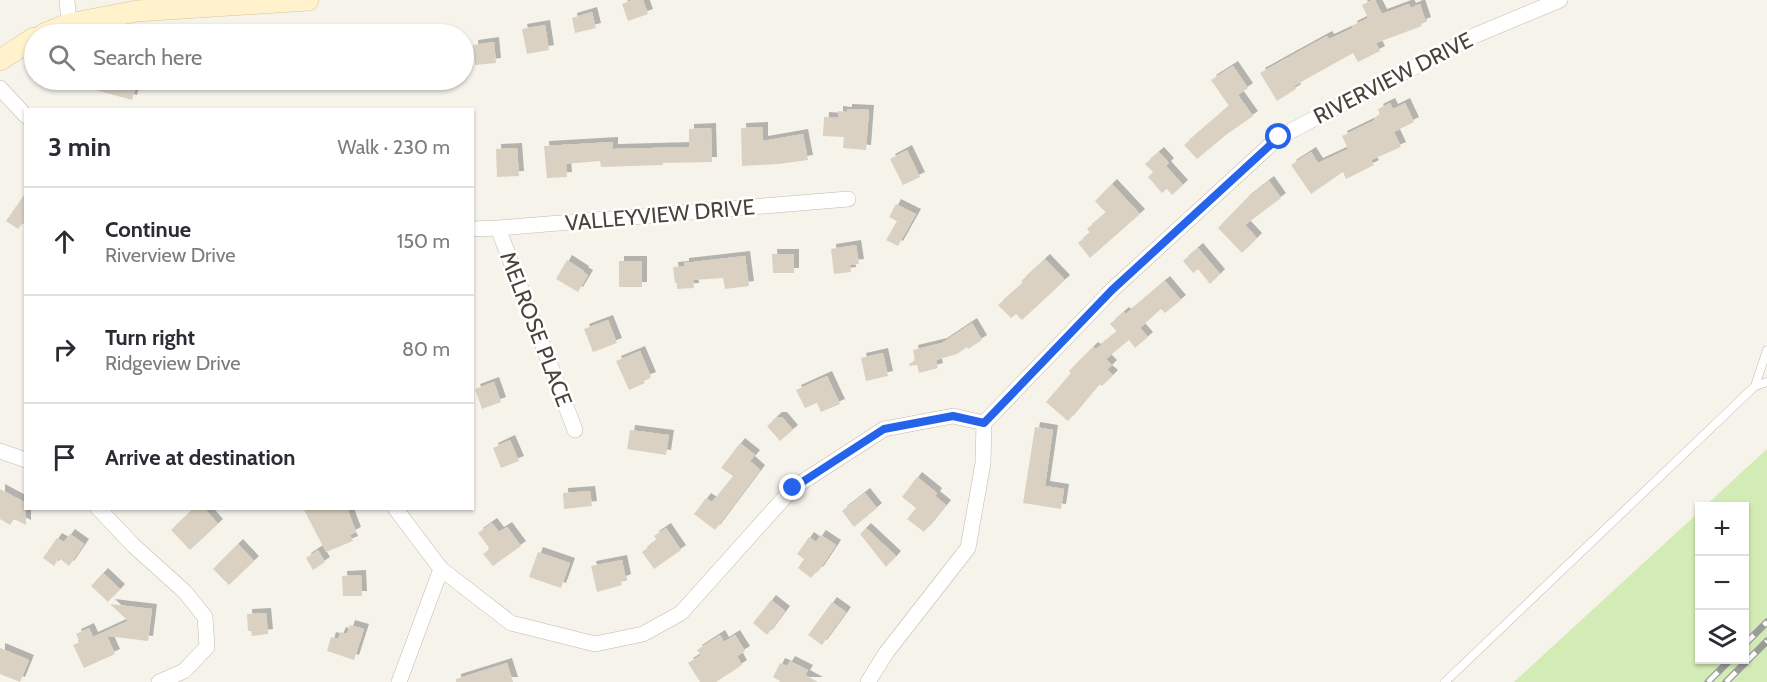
<!DOCTYPE html>
<meta charset="utf-8">
<style>
:root{--surface:#fff;--page:#f2f2f3;--text:#2b2b33;--muted:#7c7c81;--line:#e1e1e2}
body{margin:0;font-family:Cabin,sans-serif;background:var(--page);color:var(--text)}
.controls{position:absolute;right:18px;bottom:18px;display:grid;overflow:hidden;border-radius:0px;box-shadow:0 2px 4px #0004}
.controls button{width:54px;height:54px;display:grid;place-items:center;padding:0;border:0;border-bottom:2px solid var(--line);background:var(--surface);color:var(--text);font:30px sans-serif}
.stop{position:absolute;width:18px;height:18px;margin:-14px;border:4px solid #2563eb;border-radius:50%;background:#fff}
.stop.end{background:#2563eb;border-color:#fff;box-shadow:0 2px 6px #0008}
.list{margin:0;padding:0;list-style:none}
h2{display:flex;justify-content:space-between;align-items:center;height:78px;margin:0;padding:0 24px;font-size:26px}
h2 small{font-size:20px;font-weight:400;color:var(--muted)}
.list li{display:grid;grid-template-columns:39px 1fr auto;gap:18px;align-items:center;box-sizing:border-box;height:108px;padding:0 24px;border-top:2px solid var(--line)}
.list b{display:block;font-size:22px;white-space:nowrap}
.list p{margin:0;font-size:20px;white-space:nowrap;color:var(--muted)}
.list em{font-size:20px;font-style:normal;color:var(--muted)}
.icon{flex:none;width:33px;height:33px;fill:none;stroke:currentColor;stroke-width:2;stroke-linecap:round;stroke-linejoin:round}
.map{position:relative;flex:none;width:1767px;height:682px;overflow:hidden}
.search{position:absolute;background:var(--surface);box-shadow:0 2px 4px #0004;left:24px;top:24px;width:450px;height:66px;display:flex;align-items:center;gap:15px;box-sizing:border-box;padding:0 21px;border-radius:33px;color:var(--muted);font-size:22px}
.panel{position:absolute;background:var(--surface);box-shadow:0 2px 4px #0004;left:24px;top:108px;width:450px;height:402px;border-radius:0px}
.map>svg:first-child{display:block}
</style>
<div class="map">
<svg width="1767" height="682" viewBox="0 0 1767 682">
<defs>
<filter id="shadow"><feDropShadow dx="5" dy="-5" stdDeviation="0" flood-color="#0004"/></filter>
</defs>
<rect width="100%" height="100%" fill="#f6f3eb"/>
<!-- green -->
<path fill="#d3ebb4" d="M1767,449v233h-253l185,-170 1,148h44v-154h-39z"/>
<!-- building -->
<path fill="#dbd1c3" filter="url(#shadow)" d="M632,0h11l5,14 -20,7 -6,-17z
M1372,0h3l7,14 27,-10 2,4 9,-4 6,18 -5,2 1,2 -46,17 4,8 -22,11 -5,-9 -59,33 2,3 -19,12 -17,-28 67,-37 2,3 24,-11 -1,-2 16,-8 -6,-13z
M592,12l4,16 -21,5 -3,-15z
M545,25l4,25 -22,4 -5,-25z
M494,42l2,21 -21,2 -2,-20z
M1233,66l15,22 -10,7 15,21 -27,19 -29,24 -13,-14 45,-39 -18,-26z
M74,80h54l9,2 -5,18 -58,-16z
M1390,103l3,6 12,-6 9,19 -20,10 7,15 -30,13 3,5 -28,14 -3,-7 -32,22 -20,-29 20,-13 7,11 30,-14 -6,-13 33,-16 -1,-2 6,-4 -2,-5z
M847,109l22,1 -3,40 -23,-2 1,-11 -21,-1 1,-19 14,1v-7l9,1z
M763,127v14l40,-7 5,26 -29,4 -37,2 -1,-38z
M711,128l1,34 -49,1v2l-62,2 -1,-6 -34,3 1,13 -20,1 -3,-32 69,-4v7l76,-2v-18z
M517,148l2,28 -22,1 -1,-28z
M907,150l13,27 -17,8 -13,-26z
M1159,152l10,11 -3,3 17,19 -11,10 -5,-6 -5,4 -14,-16 5,-5 -8,-8z
M1269,181l12,17 -36,27 12,13 -15,15 -24,-25 28,-29z
M1112,184l28,30 -50,44 -12,-15 12,-10 -3,-4 19,-16 -11,-12z
M26,192v27l-8,10 -12,-8z
M896,204l20,10 -18,32 -12,-6 11,-19 -8,-4z
M856,245l3,19 -9,1 1,7 -17,2 -3,-25z
M1198,248l22,26 -10,10 -12,-15 -5,4 -10,-12z
M772,254h22v19h-21z
M745,256l4,30 -24,3 -2,-11 -30,2 1,8 -17,1v-6h-2l-2,-16 11,-1v-3z
M1045,259l20,21 -43,40 -6,-6 -5,4 -13,-13 25,-22 -2,-2z
M567,260l17,11 -1,1 5,3 -10,17 -22,-13z
M619,261h23v26h-23z
M1165,281l16,19 -16,13 -4,-4 -21,19 8,9 -13,11 -6,-8 -23,19 6,6 -5,5 6,5 -11,11 -3,-2 -31,37 -22,-19 25,-29 -2,-2 24,-24 3,2 21,-17 -7,-8 14,-12 2,2z
M608,320l9,23 -24,9 -9,-23z
M972,323l10,17 -14,9 -1,-2 -10,7 -21,6 2,8 -19,5 -2,-8 -7,1 -1,-2 6,-4 -2,-10 29,-7z
M640,351l11,26 -8,3 2,3 -16,7 -13,-29z
M883,353l5,23 -22,5 -5,-23z
M827,376l13,28 -19,8 -4,-9 -12,5 -9,-18z
M494,382l7,20 -19,7 -7,-20z
M777,417h5l11,13 -13,11 -13,-15z
M1035,427l18,3 -8,56 19,3 -3,20 -38,-6z
M630,430l39,5 -3,20 -39,-6z
M510,440l9,21 -18,7 -8,-20z
M740,443l15,12 -5,6 10,9 -45,60 -21,-16 12,-16 6,4 21,-26 -12,-8z
M917,477l20,16 -2,3 11,9 -22,27 -17,-13 9,-11 -14,-11z
M0,489l26,14v22l-12,-6 -4,6 -10,-6z
M590,491l2,15 -28,3 -1,-16z
M865,493l12,15 -23,19 -12,-16z
M194,508h10l14,16 -28,26 -19,-20z
M303,508h44l9,24 -6,3 3,6 -27,11z
M492,523l7,9 8,-5 14,19 -28,20 -10,-12 7,-5 -12,-16z
M666,528l15,22 -27,19 -12,-17 15,-12 -3,-4z
M866,528l30,28 -10,11 -26,-33z
M70,534l14,10 -15,22 -10,-8 -5,8 -11,-8 14,-20 7,4z
M821,535l15,10 -18,27 -1,-1 -6,7 -13,-10 6,-9 -7,-5 12,-17 7,5z
M238,544l16,17 -25,24 -16,-16z
M318,550l7,12 -12,8 -7,-12z
M538,552l32,11 -9,25 -32,-11z
M622,560l4,19 -5,2 1,4 -25,7 -6,-26z
M103,573l17,16 -12,13 -17,-16z
M361,575l1,21h-19l-1,-20z
M771,600l14,11 -18,24 -14,-12z
M832,602l14,10 -24,33 -14,-10z
M110,604l42,5 -4,32 -41,-5 8,18 -31,14 -11,-23 7,-3 -4,-8 13,-6 4,9 35,-16z
M266,613l2,21 -16,2 -1,-5h-3l-1,-17z
M350,625l14,4 -10,31 -27,-9 4,-14 7,2 3,-7 6,2z
M720,635l4,7 11,-7 10,16 -8,5 5,9 -26,17h-16l-12,-19 13,-8 -4,-5z
M0,648l29,12 -9,22 -20,-8z
M790,661l18,9 -3,5 13,7h-39l1,-1 -7,-4 7,-14 7,3z
M507,663l6,19h-57v-3z"/>
<g fill="none" stroke-linecap="round" stroke-linejoin="round">
<!-- lane casing -->
<g stroke="#c2baad" stroke-width="9">
<path id="lane" d="M1755,386l12,-36
M1445,682l310,-296 12,-4"/>
</g>
<!-- street casing -->
<g stroke="#c2baad" stroke-width="16">
<path id="street" d="M67,0l2,24
M0,88l26,28
M498,228l77,202
M472,229l26,-1 350,-29
M0,451l26,9
M98,508l36,38 51,46 20,25 2,30 -23,24 -25,11
M395,508l46,61 70,54 84,21 48,-10 38,-21 112,-125 91,-59 69,-13 31,7
M399,682l42,-113
M868,682l18,-29 82,-105 15,-85 1,-40 128,-133 167,-153 197,-102 84,-35"/>
</g>
<!-- secondary casing -->
<g stroke="#d7c69a" stroke-width="22">
<path id="secondary" d="M44,34l25,-10 68,-13 171,-11
M0,60l34,-22"/>
</g>
<!-- lane -->
<use href="#lane" stroke="#fff" stroke-width="8"/>
<!-- street -->
<use href="#street" stroke="#fff" stroke-width="15"/>
<!-- secondary -->
<use href="#secondary" stroke="#fff2cc" stroke-width="21"/>
<!-- rail casing -->
<g stroke="#9a9a9a" stroke-width="7">
<path id="rail" d="M1744,645l23,-23
M1708,682l22,-22
M1726,682l41,-41"/>
</g>
<!-- rail -->
<use href="#rail" stroke="#fff" stroke-width="4.5" stroke-dasharray="14" stroke-linecap="butt"/>
</g>
<g fill="none" stroke-linecap="round" stroke-linejoin="round">
<!-- route -->
<path stroke="#2563eb" stroke-width="8" d="M793,488l91,-59 69,-13 31,7 128,-133 167,-153"/>
</g>
<g text-anchor="middle" dominant-baseline="central" stroke-width="5" stroke-linejoin="round" paint-order="stroke">
<!-- street labels -->
<g font-size="22" fill="#4b4338" stroke="#fff">
<text transform="translate(1393 78) rotate(-27)">RIVERVIEW DRIVE</text>
<text transform="translate(660 215) rotate(-5)">VALLEYVIEW DRIVE</text>
<text transform="translate(536 329) rotate(69)">MELROSE PLACE</text>
</g>
</g>
</svg>
<div class="controls">
<button>+</button>
<button>−</button>
<button><svg class="icon" aria-label="layers" viewBox="0 0 24 24"><path d="M12 4l9 5-9 5-9-5zM3 14l9 5 9-5"/></svg></button>
</div>
<div class="stop" style="left:1279px;top:137px"></div>
<div class="stop end" style="left:793px;top:488px"></div>
<div class="search"><svg class="icon" aria-label="search" viewBox="0 0 24 24"><circle cx="10" cy="10" r="6"/><path d="M15 15l6 6"/></svg>Search here</div>
<section class="panel">
<h2>3 min<small>Walk · 230 m</small></h2>
<ul class="list">
<li><svg class="icon" aria-label="ahead" viewBox="0 0 24 24"><path d="M12 20V5M6 11l6-6 6 6"/></svg><div><b>Continue</b><p>Riverview Drive</p></div><em>150 m</em></li>
<li><svg class="icon" aria-label="right" viewBox="0 0 24 24"><path d="M7 20v-9h11M14 6l5 5-5 5"/></svg><div><b>Turn right</b><p>Ridgeview Drive</p></div><em>80 m</em></li>
<li><svg class="icon" aria-label="arrive" viewBox="0 0 24 24"><path d="M6 21V4h12l-3 4 3 4H6"/></svg><div><b>Arrive at destination</b></div></li>
</ul>
</section>
</div>
